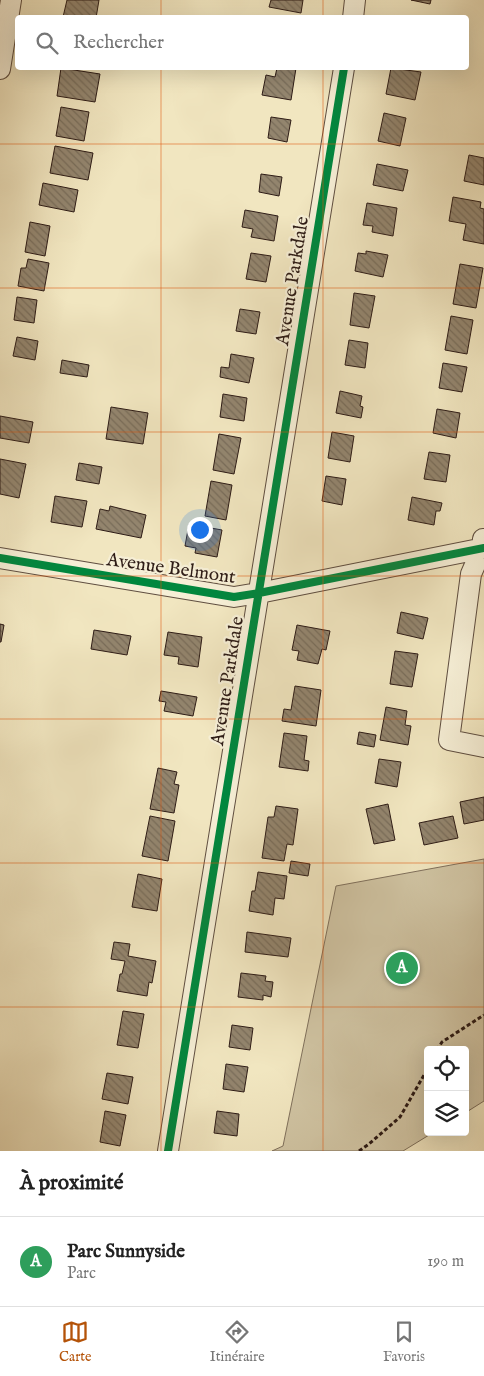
<!DOCTYPE html>
<html lang="fr">
<meta charset="utf-8">
<style>
:root{--surface:#fff;--page:#f2f2f2;--text:#222;--muted:#767676;--line:#e0e0e0;--accent:#b45309}
body{margin:0;font-family:"IM FELL English",serif;background:var(--page);color:var(--text)}
.controls{position:absolute;right:15px;bottom:15px;display:grid;overflow:hidden;border-radius:5px;box-shadow:0 5px 20px #0002}
.controls button{width:45px;height:45px;display:grid;place-items:center;padding:0;border:0;border-bottom:1px solid var(--line);background:var(--surface);color:var(--text);font:25px sans-serif}
.you{position:absolute;left:199px;top:529px;width:18px;height:18px;margin:-12px;border:4px solid #fff;border-radius:50%;background:#1a73e8;box-shadow:0 0 0 8px #1a73e833}
.badge{display:grid;place-items:center;width:32px;height:32px;border-radius:50%;background:var(--accent);color:#fff;font-size:16px;font-weight:700}
.pin{position:absolute;translate:-50% -50%;border:2px solid #fff;box-shadow:0 1px 5px #0006}
.list{margin:0;padding:0;list-style:none}
h2{display:flex;justify-content:space-between;align-items:center;height:65px;margin:0;padding:0 20px;font-size:21px}
h2 small{font-size:16px;font-weight:400;color:var(--muted)}
.list li{display:grid;grid-template-columns:32px 1fr auto;gap:15px;align-items:center;box-sizing:border-box;height:90px;padding:0 20px;border-top:1px solid var(--line)}
.list b{display:block;font-size:19px;white-space:nowrap}
.list p{margin:0;font-size:16px;white-space:nowrap;color:var(--muted)}
.list em{font-size:16px;font-style:normal;color:var(--muted)}
.icon{flex:none;width:28px;height:28px;fill:none;stroke:currentColor;stroke-width:2;stroke-linecap:round;stroke-linejoin:round}
.map{position:relative;flex:none;width:484px;height:1151px;overflow:hidden}
.search{position:absolute;background:var(--surface);box-shadow:0 5px 20px #0002;left:15px;right:15px;top:15px;height:55px;display:flex;align-items:center;gap:12px;box-sizing:border-box;padding:0 18px;border-radius:5px;color:var(--muted);font-size:19px}
.sheet{height:155px;background:var(--surface)}
nav{display:flex;justify-content:space-around;align-items:center;box-sizing:border-box;height:70px;border-top:1px solid var(--line);background:var(--surface);font-size:14px;color:var(--muted)}
nav a{display:grid;justify-items:center;gap:2px}
nav .on{color:var(--accent)}
.map>svg:first-child{display:block}
</style>
<div class="map">
<svg width="484" height="1151" viewBox="0 0 484 1151">
<defs>
<pattern id="building-back-hatch" width="6" height="6" patternUnits="userSpaceOnUse" patternTransform="scale(1.25)"><rect width="6" height="6" fill="#93856e"/><path d="M-1 5l2 2M0 0l6 6M5-1l2 2" fill="none" stroke="#786c59"/></pattern>
</defs>
<rect width="100%" height="100%" fill="#f1e6c0"/>
<filter id="stains"><feTurbulence type="fractalNoise" baseFrequency=".004" numOctaves="4"/><feColorMatrix values="0 0 0 0 .2 0 0 0 0 .09 0 0 0 0 .02 0 0 0 .5 -.17"/></filter>
<radialGradient id="worn" r=".72"><stop offset=".6" stop-color="#630" stop-opacity="0"/><stop offset="1" stop-color="#630" stop-opacity=".3"/></radialGradient>
<!-- park -->
<path fill="#d0c4a3" stroke="#7f705c" d="M484,859v242l-19,12v-63h-37v82h6l-31,19h-131l11,-5 53,-260z"/>
<!-- building -->
<path fill="url(#building-back-hatch)" stroke="#2e1c16" d="M67,0h32l-3,18 -33,-1z
M271,0h32l-2,13 -32,-6z
M411,0h20l-1,4z
M61,68l39,6 -5,28 -38,-6z
M277,68h19l-5,32 -29,-5 4,-20 9,2z
M391,68l30,4 -6,28 -29,-6z
M61,107l28,5 -5,29 -28,-5z
M384,113l22,5 -6,28 -22,-5z
M271,117l20,3 -4,22 -19,-4z
M55,146l38,7 -5,27 -38,-7z
M469,155l15,3v27l-20,-4z
M377,164l31,6 -5,21 -30,-6z
M261,174l21,3 -3,19 -20,-4z
M43,183l35,7 -4,22 -35,-7z
M453,197l28,5 -1,6 4,1v35l-21,-4 3,-16 -17,-3z
M367,203l30,5 -4,28 -21,-4 1,-6 -10,-1z
M245,210l33,6 -4,25 -23,-4 2,-8 -11,-2z
M30,222l20,4 -5,30 -20,-4z
M366,251l22,4 -5,22 -28,-6 3,-18 8,1z
M251,253l20,3 -5,26 -20,-3z
M28,259l21,4 -5,28 -26,-5 3,-18h5z
M460,264l23,4 -7,40 -23,-4z
M354,293l21,3 -6,32 -19,-3z
M17,297l20,3 -3,23 -20,-3z
M240,309l20,3 -4,22 -20,-3z
M451,316l22,4 -6,34 -22,-4z
M17,337l21,4 -3,19 -22,-4z
M349,340l19,3 -3,25 -20,-3z
M231,354l23,4 -5,25 -29,-6 1,-10 8,1z
M62,360l27,5 -2,12 -27,-4z
M443,363l24,4 -5,25 -23,-4z
M340,391l22,5 -2,10 3,1 -2,11 -25,-5z
M223,394l24,4 -3,23 -24,-4z
M111,407l37,6 -5,31 -37,-5z
M437,409l23,4 -4,25 -23,-5z
M0,416l33,6 -4,21 -29,-5z
M332,432l22,4 -4,26 -22,-4z
M219,434l22,4 -7,36 -21,-4z
M429,452l21,3 -4,27 -22,-3z
M0,459l26,5 -7,34 -19,-4z
M79,463l23,4 -3,17 -23,-4z
M326,476l20,3 -4,26 -20,-4z
M211,481l21,4 -6,35 -21,-4z
M55,496l32,5 -5,26 -31,-5z
M412,497l30,6 -2,8h-4l-2,14 -26,-5z
M110,506l36,9 -5,23 -45,-9 4,-20 9,2z
M189,524l33,6 -5,27 -22,-4 1,-5 -11,-2z
M401,612l27,6 -5,21 -26,-6z
M0,624l4,1 -3,17h-1z
M297,625l33,6 -4,19 -4,-1 -4,15 -21,-4 2,-9 -7,-1z
M94,630l37,6 -4,19 -36,-6z
M168,632l34,5 -4,30 -20,-3 1,-7 -15,-2z
M395,651l23,3 -6,33 -22,-3z
M295,686l26,4 -5,36 -34,-5 2,-12 7,1z
M161,691l36,6 -4,19 -29,-5 2,-9 -7,-1z
M386,707l21,4 -2,14 6,1 -3,19 -28,-5z
M359,732l17,3 -2,12 -17,-3z
M284,733l23,3 -3,24 5,1 -1,10 -29,-4z
M379,759l22,3 -4,25 -22,-4z
M158,768l19,4 -3,12 5,1 -5,28 -24,-4z
M484,797v23l-20,4 -4,-22z
M388,804l7,36 -21,4 -8,-35z
M276,806l22,3 -5,36 -6,-1 -3,17 -22,-3 6,-41h6z
M150,816l25,5 -7,40 -26,-5z
M453,816l5,22 -34,7 -5,-22z
M291,861l19,3 -2,12 -19,-3z
M258,872l29,4 -3,23 -9,-1 -2,17 -24,-4 3,-20h3z
M138,874l24,5 -5,32 -25,-4z
M247,932l44,6 -3,19 -43,-5z
M114,942l16,2 -2,12 28,5 -4,22 -3,-1 -2,14 -30,-5 3,-17h2l3,-13 -14,-2z
M241,973l25,3 -1,5 8,1 -2,15 -8,-2v5l-25,-3z
M123,1011l21,3 -6,34 -21,-3z
M232,1025l21,3 -3,22 -21,-3z
M226,1064l22,3 -4,25 -21,-3z
M107,1073l26,4 -5,27 -26,-5z
M105,1111l21,4 -6,31 -20,-4z
M217,1111l22,3 -2,22 -23,-3z"/>
<g fill="none" stroke-linecap="round" stroke-linejoin="round">
<!-- street casing -->
<g stroke="#5f4e40" stroke-width="22">
<path id="street" d="M353,18l2,-18
M0,69l11,-69
M483,539l-1,10 -11,25 -22,166 35,7
M0,558l234,39 25,-4 225,-45
M168,1151l176,-1083"/>
</g>
<!-- path -->
<path stroke="#2e1c16" stroke-width="3" stroke-dasharray="4 2.5" stroke-linecap="butt" d="M437,1050l5,-8 42,-27
M359,1151l10,-7 31,-27 28,-49"/>
<!-- street -->
<use href="#street" stroke="#f6efd6" stroke-width="20"/>
<!-- cycleway casing -->
<g stroke="#f6efd6" stroke-width="11">
<path id="cycleway" d="M0,558l234,39 25,-4 225,-45
M168,1151l176,-1083"/>
</g>
<!-- cycleway -->
<use href="#cycleway" stroke="#00873e" stroke-width="8"/>
</g>
<!-- grid -->
<path fill="none" stroke="#df560c" stroke-width="1" stroke-opacity="0.55" d="M161,0v18M323,0v18M161,68v1083M323,68v1083M0,144h484M0,288h484M0,432h484M0,576h484M0,719h484M0,863h484M0,1007h484"/>
<g text-anchor="middle" dominant-baseline="central" stroke-width="4.5" stroke-linejoin="round" paint-order="stroke">
<!-- street labels -->
<g font-size="19" fill="#2e1c16" stroke="#f6efd6">
<text transform="translate(293 281) rotate(-81)">Avenue Parkdale</text>
<text transform="translate(171 569) rotate(8)">Avenue Belmont</text>
<text transform="translate(228 681) rotate(-81)">Avenue Parkdale</text>
</g>
</g>
<rect width="100%" height="100%" filter="url(#stains)"/>
<rect width="100%" height="100%" fill="url(#worn)"/>
</svg>
<div class="controls">
<button><svg class="icon" aria-label="locate" viewBox="0 0 24 24"><circle cx="12" cy="12" r="6"/><path d="M12 2v4M12 18v4M2 12h4M18 12h4"/></svg></button>
<button><svg class="icon" aria-label="layers" viewBox="0 0 24 24"><path d="M12 4l9 5-9 5-9-5zM3 14l9 5 9-5"/></svg></button>
</div>
<div class="you"></div>
<div class="pin badge" style="left:402px;top:968px;background:#2e9e5b">A</div>
<div class="search"><svg class="icon" aria-label="search" viewBox="0 0 24 24"><circle cx="10" cy="10" r="6"/><path d="M15 15l6 6"/></svg>Rechercher</div>
</div>
<section class="sheet">
<h2>À proximité<small></small></h2>
<ul class="list">
<li><span class="badge" style="background:#2e9e5b">A</span><div><b>Parc Sunnyside</b><p>Parc</p></div><em>190 m</em></li>
</ul>
</section>
<nav>
<a class="on"><svg class="icon" aria-label="map" viewBox="0 0 24 24"><path d="M3 6l6-2 6 2 6-2v14l-6 2-6-2-6 2zM9 4v14M15 6v14"/></svg>Carte</a>
<a><svg class="icon" aria-label="directions" viewBox="0 0 24 24"><path d="M12 3l9 9-9 9-9-9zM9 14v-3h6M13 9l2 2-2 2"/></svg>Itinéraire</a>
<a><svg class="icon" aria-label="saved" viewBox="0 0 24 24"><path d="M7 4h10v16l-5-4-5 4z"/></svg>Favoris</a>
</nav>
